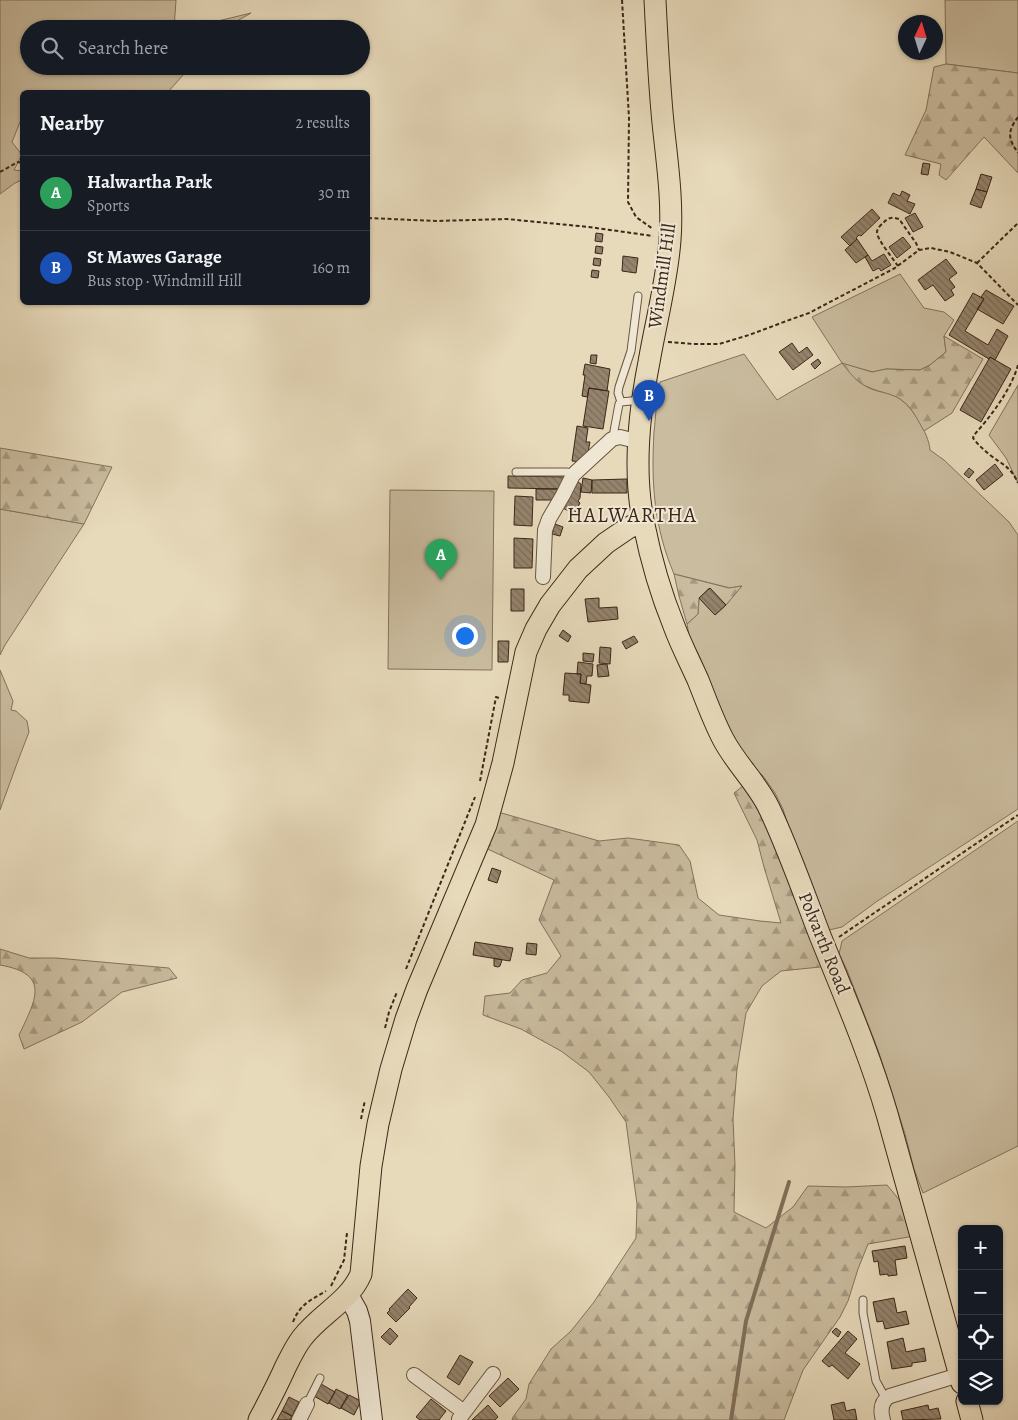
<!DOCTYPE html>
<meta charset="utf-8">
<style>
:root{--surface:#171b24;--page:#242831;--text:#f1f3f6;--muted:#9ea1a6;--line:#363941;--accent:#7c3aed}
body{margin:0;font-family:Alegreya,serif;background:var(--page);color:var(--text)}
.controls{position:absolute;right:15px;bottom:15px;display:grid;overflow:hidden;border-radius:8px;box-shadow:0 1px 4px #0004}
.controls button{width:45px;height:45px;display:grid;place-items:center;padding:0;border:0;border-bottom:1px solid var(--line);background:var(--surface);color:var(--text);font:25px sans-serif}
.compass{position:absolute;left:898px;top:15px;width:45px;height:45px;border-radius:50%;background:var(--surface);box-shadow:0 1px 4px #0004;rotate:4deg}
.you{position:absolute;left:464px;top:635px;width:18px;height:18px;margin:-12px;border:4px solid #fff;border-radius:50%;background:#1a73e8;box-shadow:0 0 0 8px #1a73e833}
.badge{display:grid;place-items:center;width:32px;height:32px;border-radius:50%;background:var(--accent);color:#fff;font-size:16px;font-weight:700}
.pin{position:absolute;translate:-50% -41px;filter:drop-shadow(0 1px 2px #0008)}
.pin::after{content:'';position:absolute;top:26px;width:18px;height:15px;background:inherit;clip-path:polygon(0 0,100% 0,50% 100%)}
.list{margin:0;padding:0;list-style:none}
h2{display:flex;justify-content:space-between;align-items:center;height:65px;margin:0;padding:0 20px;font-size:21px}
h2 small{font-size:16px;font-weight:400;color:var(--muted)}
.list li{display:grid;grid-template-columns:32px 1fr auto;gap:15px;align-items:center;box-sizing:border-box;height:75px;padding:0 20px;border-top:1px solid var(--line)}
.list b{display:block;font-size:19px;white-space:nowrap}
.list p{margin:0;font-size:16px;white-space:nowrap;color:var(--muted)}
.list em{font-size:16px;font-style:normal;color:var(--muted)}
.icon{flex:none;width:28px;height:28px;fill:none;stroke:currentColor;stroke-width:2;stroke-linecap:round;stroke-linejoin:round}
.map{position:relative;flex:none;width:1018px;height:1420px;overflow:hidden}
.search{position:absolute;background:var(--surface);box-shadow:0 1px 4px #0004;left:20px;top:20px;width:350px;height:55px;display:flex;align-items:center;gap:12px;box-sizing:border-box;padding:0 18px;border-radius:28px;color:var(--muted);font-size:19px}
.panel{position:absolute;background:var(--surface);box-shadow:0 1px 4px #0004;left:20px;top:90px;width:350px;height:215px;border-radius:8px}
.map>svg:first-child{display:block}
</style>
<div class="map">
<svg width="1018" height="1420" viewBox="0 0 1018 1420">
<defs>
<pattern id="forest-firs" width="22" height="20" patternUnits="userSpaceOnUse" patternTransform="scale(1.25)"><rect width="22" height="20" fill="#cabc9f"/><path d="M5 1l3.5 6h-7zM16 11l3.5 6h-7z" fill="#a59981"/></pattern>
<pattern id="building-back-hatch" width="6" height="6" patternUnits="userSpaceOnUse" patternTransform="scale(1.25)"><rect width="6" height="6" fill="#95846d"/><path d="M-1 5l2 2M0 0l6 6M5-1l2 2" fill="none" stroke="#7b6c59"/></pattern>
</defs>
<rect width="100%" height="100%" fill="#e7dabb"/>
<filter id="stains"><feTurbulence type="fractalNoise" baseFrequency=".004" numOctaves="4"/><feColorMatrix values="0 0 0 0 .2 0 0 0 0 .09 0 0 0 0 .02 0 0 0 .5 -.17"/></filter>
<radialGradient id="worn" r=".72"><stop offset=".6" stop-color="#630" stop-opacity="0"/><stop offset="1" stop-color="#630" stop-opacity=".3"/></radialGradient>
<!-- grass -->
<path fill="#cabc9f" stroke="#84725c" d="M0,0h176l-2,29h-145v37h162l-23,26h-146v25l-10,25 10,13 -8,15 8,1v9l-7,3 -15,11z
M945,0h73v73l-72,-9z
M251,13l-28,16h-38z
M900,274l24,34 20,4 10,8 -10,16 2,16 -16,13 -10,5 -34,-1 -13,3 -30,-8c7,7 18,20 26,24 8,4 18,4 26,8 16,7 34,38 35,54l14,10 65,62 9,13v274l-142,93 -34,25 -13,3 -38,-95 -8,-26 -8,-16 -12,-17 -17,-17 -19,-25 -27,-76 -11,-23 -2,-11 11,-10 1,-16 16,17 11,-10 15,-19 -11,2 -56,-14c-20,-47 -23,-91 -20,-142 2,-17 2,-33 6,-50l84,-28 33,46c21,-13 43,-24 65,-37l-30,-46z
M1018,385v98l-12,-25 -17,-23z
M390,490l104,1 -2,179 -104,-1z
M0,509l84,15 -79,121 -5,10z
M0,670l13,31 -2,9 5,1 11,10 2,11 -10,26 -19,52z
M1018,821v325l-95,47 -9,-24 -9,-35 -27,-84 -31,-80 -8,-16 3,-13z"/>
<!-- forest -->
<path fill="url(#forest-firs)" stroke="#84725c" d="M946,64l72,9v100l-34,-36 -38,43 -7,-5 2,-11 -36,-9 21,-45 8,-43z
M944,336l39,23 -31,54 -28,18c-6,-10 -11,-22 -20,-29 -10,-9 -24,-9 -36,-15 -11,-4 -18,-14 -26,-24l30,9 14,-3 34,1 10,-5 16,-13z
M0,448l6,1 106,18 -28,57 -84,-15z
M674,574l55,14 13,-2 -16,19 -17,-17 -10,10 -1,16 -11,10 -8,-28z
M748,777l82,183 -10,7 -39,4 -19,15 -16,27 -9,56 -4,50 2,46 -1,47 32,16 27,-21 15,-21 38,1 41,-2 24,29 9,21 -52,9 -10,25 -10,32 -8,16 -37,53 -19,50h-272l1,-3 13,-18 3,-15 22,-35 20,-18 23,-29 42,-64 1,-34 -11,-82 -17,-25 -20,-25 -28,-21 -40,-22 -38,-14 2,-19 25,-3 12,-13 25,-7 14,-17 -22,-36 15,-40 -75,-35 12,-35 108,31 29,-3 51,7 11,16 8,37 21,17 41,6 21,2 -17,-56 -7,-27 -23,-47 9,-7z
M0,949l29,9h27l113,10 8,10 -55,14 -40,30 -58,27 -5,-14c16,-34 33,-61 -19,-70z"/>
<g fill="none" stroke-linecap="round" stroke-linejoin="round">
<!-- stream -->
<path stroke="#806e59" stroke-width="4" d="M731,1420l15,-99 43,-139"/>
</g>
<!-- building -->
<path fill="url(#building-back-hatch)" stroke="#3d2719" d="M923,163l7,1 -2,11 -7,-1z
M981,174l11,3 -5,15 -11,-3z
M976,189l11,3 -6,16 -11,-4z
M902,191l8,4 -3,6 8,3 -5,10 -22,-11 5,-10 7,3z
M872,209l8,9 -19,18 -2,-1 -3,3 1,1 -7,7 -9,-9z
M915,213l8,14 -10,5 -8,-14z
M596,233l7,1 -1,8 -7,-1z
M903,237l8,10 -14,11 -8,-11z
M857,239l11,16 -12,8 -11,-13z
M596,246l7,1 -1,7 -7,-1z
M884,254l7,11 -10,6 -2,-3 -6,3 -8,-14 3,-2 4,6z
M623,256l15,2 -2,15 -14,-2z
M594,258l7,1 -1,7 -7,-1z
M946,259l11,14 -8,6 6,8 -4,3 3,5 -9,6 -12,-16 -8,5 -7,-10z
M592,270l7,1 -1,7 -7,-1z
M986,290l28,16 -11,18 -26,-15 7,-10 -3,-2z
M973,293l11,6 -19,32 23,14 9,-16 11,7 -13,24 -5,-3 -1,2 -40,-24z
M792,343l7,10 8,-6 6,8 -20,15 -14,-18z
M591,355h6l-1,9 -6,-1z
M990,357l21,12 -30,53 -21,-12z
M818,359l3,4 -6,6 -4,-5z
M585,364l25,5 -3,22 -18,-3 -2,9 -5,-1 3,-21h-2z
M589,388l20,3 -6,38 -20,-3z
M577,426l11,2 -2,14h4l-3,15 -5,5 -10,-1z
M995,464l8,11 -19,15 -8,-10z
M969,468l5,4 -5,6 -5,-4z
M508,476l59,1 -5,12 -54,-1z
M583,478l9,2 -1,13 -10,-1z
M627,479v14h-35v-13z
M575,480l6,4 -1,14 -2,3 2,2 -6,11 -11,-6z
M536,489h26l-6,11h-20z
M515,496l18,1 -1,29 -18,-1z
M555,524l8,3 -3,9 -8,-2z
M514,538l19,1 -1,29h-18z
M710,588l16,17 -11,10 -16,-17z
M511,589h13v22h-13z
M599,598v10l18,-1 1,12 -30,3 -3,-23z
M563,630l8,6 -3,6 -9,-6z
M634,636l4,6 -12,7 -4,-7z
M498,641h11l-1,21h-10z
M600,647l11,1 -1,16 -11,-1z
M583,653l11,1 -1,8 -10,-1z
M578,662l15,2 -1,12h-5l-1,8 -6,-1 1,-9h-4z
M607,664l2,12 -11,1 -1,-12z
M565,673l16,1 -1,9 11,2 -2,18 -20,-2v-6h-6z
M492,868l9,3 -4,12 -9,-3z
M475,942l38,6 -3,13 -37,-6z
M527,943l10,1 -1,11 -10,-1z
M494,958l8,2 -2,6 -2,1 -4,-1z
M905,1246l2,12 -12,2 2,15 -9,1v-2l-8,1 -2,-14 -4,1 -2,-11z
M408,1289l9,9 -8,9 1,1 -14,14 -9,-9 3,-3 -1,-1z
M894,1298l3,15 9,-2 3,13 -24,5 -2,-8 -6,1 -4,-20z
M390,1328l8,8 -8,9 -9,-8z
M836,1328l5,4 -3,5 -6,-5z
M848,1331l9,8 -12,14 15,11 -12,15 -16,-14 -3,2 -7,-6z
M903,1338l3,14 18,-4 2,13 -14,2v3l-20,3 -5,-27z
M460,1355l13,7 -14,23 -12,-8z
M508,1378l11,11 -19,18 -11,-11z
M321,1384l14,8 -7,12 -14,-8z
M336,1389l12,6 -8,14 -11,-6z
M349,1395l12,6 -7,14 -13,-7z
M289,1397l10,5 -7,14 -10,-5z
M431,1399l15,12 -7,9h-19l-4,-3z
M844,1402l2,9 9,-2 2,11h-23l-3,-15z
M488,1405l10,12 -3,3h-23z
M928,1405l1,5 9,-2 3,11 -38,1 -2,-9z
M282,1411l10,5 -2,4h-13z"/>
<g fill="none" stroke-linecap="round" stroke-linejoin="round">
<!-- lane casing -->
<g stroke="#685442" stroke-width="9">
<path id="lane" d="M621,402l-3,-9 1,-6 12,-36 7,-55
M615,437l-1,-6 5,-27 2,-2 20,-2
M516,472h51l6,3
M863,1300v13l13,68 10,18
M307,1404l13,-26"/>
</g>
<!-- street casing -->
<g stroke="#685442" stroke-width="16">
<path id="street" d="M543,577l2,-47 4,-11 14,-24 10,-20 39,-36 8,-2 20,5
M414,1375l50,37
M459,1419l34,-45
M299,1420l8,-16
M883,1420c-3,-10 -2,-19 7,-24l69,-21"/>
</g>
<!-- secondary casing -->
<g stroke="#3d2719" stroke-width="22">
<path id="secondary" d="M348,1295l9,16 3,10 12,99"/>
</g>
<!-- primary casing -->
<g stroke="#3d2719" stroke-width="23">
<path id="primary" d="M655,0c2,41 4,82 8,123 4,39 10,78 7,117 -3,41 -14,81 -21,122 -10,51 -16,112 -5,163 7,35 17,69 30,101 7,19 16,36 24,54 8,20 15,40 25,59 13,25 34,44 46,69 19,40 34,83 50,125 24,60 50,119 68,181l75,269
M967,1401l5,19
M259,1420c9,-17 18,-34 26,-52 5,-10 10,-21 17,-30 18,-24 47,-36 59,-64l10,-108 7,-42 13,-55 15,-50 11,-30 69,-164 17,-62 23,-111 10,-23 14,-24 28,-36 28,-26 22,-15 15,-7"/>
</g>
<!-- path -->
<path stroke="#3d2719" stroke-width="2" stroke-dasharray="4 2.5" stroke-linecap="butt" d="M622,0l7,118 -1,84 8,15 17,12
M1018,117c-11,15 -10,21 0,36
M0,172l18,-10 4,1
M368,218l68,3 71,-2 82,8 64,9
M977,263l41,-40
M898,266c-4,-6 -22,-28 -21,-34 0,-4 5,-8 7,-10 5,-5 9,-5 15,-3l17,24 3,7
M668,342l25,2h26l30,-9 43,-16 17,-6 86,-45 24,-18 12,-2 19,4 27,11 41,42
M1018,365c-7,25 -27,51 -44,70l-1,3c5,7 11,12 17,17 13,10 21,12 28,28
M480,781l16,-84 3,1
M839,937l179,-122
M406,969l69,-172
M385,1028l4,-16 8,-20
M361,1119l4,-19
M331,1286l13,-26 3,-27
M293,1322c7,-18 18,-22 33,-31"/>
<!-- lane -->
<use href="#lane" stroke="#efe7d3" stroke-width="7"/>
<!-- street -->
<use href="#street" stroke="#efe7d3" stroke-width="14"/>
<!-- secondary -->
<use href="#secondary" stroke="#efe7d3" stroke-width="20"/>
<!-- primary -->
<use href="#primary" stroke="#e7dabb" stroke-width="21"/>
</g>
<g text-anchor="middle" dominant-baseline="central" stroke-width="4" stroke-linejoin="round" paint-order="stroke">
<!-- street labels -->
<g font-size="19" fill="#3d2719" stroke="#efe7d3">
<text transform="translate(662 276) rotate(-82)">Windmill Hill</text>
<text transform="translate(824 943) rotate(68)">Polvarth Road</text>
</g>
<!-- quarter labels -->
<g font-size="21" letter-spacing="1" fill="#3d2719" stroke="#efe7d3">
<text x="632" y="515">HALWARTHA</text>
</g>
</g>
<rect width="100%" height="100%" filter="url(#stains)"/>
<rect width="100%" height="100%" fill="url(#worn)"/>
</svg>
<div class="controls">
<button>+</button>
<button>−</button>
<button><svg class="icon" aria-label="locate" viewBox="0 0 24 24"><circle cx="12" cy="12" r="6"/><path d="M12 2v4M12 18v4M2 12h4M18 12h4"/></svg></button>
<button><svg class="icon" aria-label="layers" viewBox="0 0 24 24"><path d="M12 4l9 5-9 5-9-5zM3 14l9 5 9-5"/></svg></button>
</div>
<svg class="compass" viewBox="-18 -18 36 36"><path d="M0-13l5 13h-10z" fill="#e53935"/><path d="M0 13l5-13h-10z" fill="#9ea1a6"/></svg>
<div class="you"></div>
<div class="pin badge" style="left:441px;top:580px;background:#2e9e5b">A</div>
<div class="pin badge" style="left:649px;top:421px;background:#1a4fb4">B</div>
<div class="search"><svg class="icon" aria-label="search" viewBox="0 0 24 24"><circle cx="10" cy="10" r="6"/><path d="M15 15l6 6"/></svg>Search here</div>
<section class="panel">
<h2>Nearby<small>2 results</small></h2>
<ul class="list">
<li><span class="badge" style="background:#2e9e5b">A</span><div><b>Halwartha Park</b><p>Sports</p></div><em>30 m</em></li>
<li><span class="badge" style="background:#1a4fb4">B</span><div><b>St Mawes Garage</b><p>Bus stop · Windmill Hill</p></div><em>160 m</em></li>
</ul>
</section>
</div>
